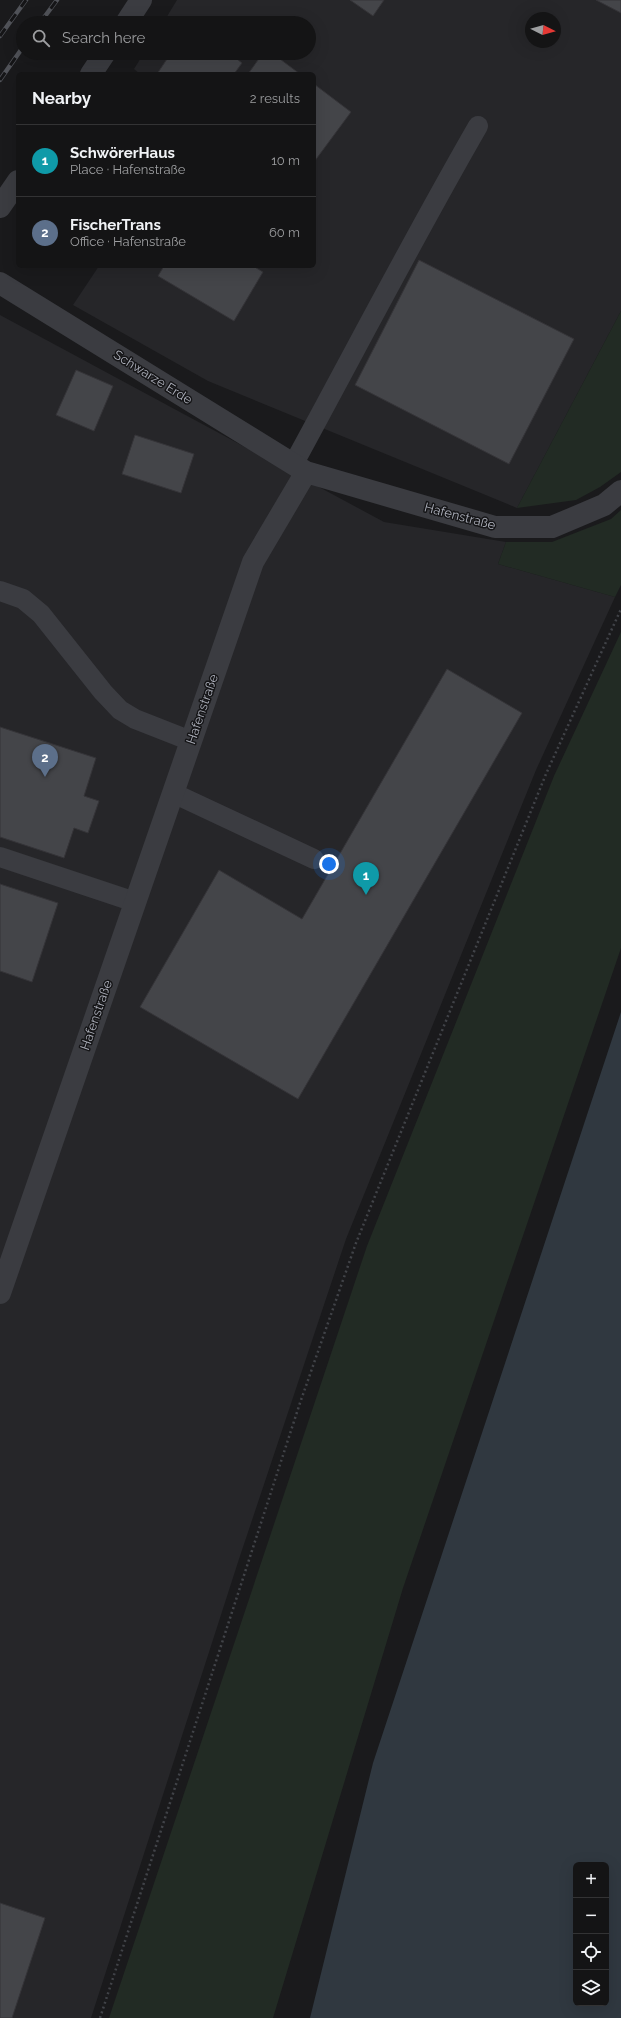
<!DOCTYPE html>
<meta charset="utf-8">
<style>
:root{--surface:#141415;--page:#1d1d1e;--text:#f1f3f6;--muted:#9d9ea0;--line:#333334;--accent:#eec240}
body{margin:0;font-family:Raleway,sans-serif;background:var(--page);color:var(--text)}
.controls{position:absolute;right:12px;bottom:12px;display:grid;overflow:hidden;border-radius:6px;box-shadow:0 4px 16px #0002}
.controls button{width:36px;height:36px;display:grid;place-items:center;padding:0;border:0;border-bottom:1px solid var(--line);background:var(--surface);color:var(--text);font:20px sans-serif}
.compass{position:absolute;left:525px;top:12px;width:36px;height:36px;border-radius:50%;background:var(--surface);box-shadow:0 4px 16px #0002;rotate:96deg}
.you{position:absolute;left:329px;top:864px;width:14px;height:14px;margin:-10px;border:3px solid #fff;border-radius:50%;background:#1a73e8;box-shadow:0 0 0 6px #1a73e833}
.badge{display:grid;place-items:center;width:26px;height:26px;border-radius:50%;background:var(--accent);color:#fff;font-size:13px;font-weight:700}
.pin{position:absolute;translate:-50% -33px;filter:drop-shadow(0 1px 2px #0008)}
.pin::after{content:'';position:absolute;top:21px;width:14px;height:12px;background:inherit;clip-path:polygon(0 0,100% 0,50% 100%)}
.list{margin:0;padding:0;list-style:none}
h2{display:flex;justify-content:space-between;align-items:center;height:52px;margin:0;padding:0 16px;font-size:17px}
h2 small{font-size:13px;font-weight:400;color:var(--muted)}
.list li{display:grid;grid-template-columns:26px 1fr auto;gap:12px;align-items:center;box-sizing:border-box;height:72px;padding:0 16px;border-top:1px solid var(--line)}
.list b{display:block;font-size:15px;white-space:nowrap}
.list p{margin:0;font-size:13px;white-space:nowrap;color:var(--muted)}
.list em{font-size:13px;font-style:normal;color:var(--muted)}
.icon{flex:none;width:22px;height:22px;fill:none;stroke:currentColor;stroke-width:2;stroke-linecap:round;stroke-linejoin:round}
.map{position:relative;flex:none;width:621px;height:2018px;overflow:hidden}
.search{position:absolute;background:var(--surface);box-shadow:0 4px 16px #0002;left:16px;top:16px;width:300px;height:44px;display:flex;align-items:center;gap:10px;box-sizing:border-box;padding:0 14px;border-radius:22px;color:var(--muted);font-size:15px}
.panel{position:absolute;background:var(--surface);box-shadow:0 4px 16px #0002;left:16px;top:72px;width:300px;height:196px;border-radius:6px}
.map>svg:first-child{display:block}
</style>
<div class="map">
<svg width="621" height="2018" viewBox="0 0 621 2018">
<rect width="100%" height="100%" fill="#1a1a1c"/>
<!-- built -->
<path fill="#262629" fill-rule="evenodd" d="M177,0h444v311l-104,197 -309,-127 -135,-76 26,-39h215v-192h-174l-6,-5 10,-16h165v-30h-146zM531,18h24v24h-24z
M0,315l384,207 122,20 -8,22 117,33 -79,173 -190,469 -107,320 -148,459h-91z"/>
<!-- green -->
<path fill="#222b24" d="M621,311v161l-21,15 -24,13 -59,8z
M621,510v75l-6,12 -117,-33 8,-22h46l59,-23z
M621,632v316l-218,640 -130,430h-164l258,-772 187,-470z"/>
<!-- water -->
<path fill="#303840" fill-rule="evenodd" d="M621,1012v1006h-311l63,-255zM576,1865h30v138h-30z"/>
<!-- building -->
<path fill="#444549" stroke="#353438" d="M350,0h34l-11,16z
M596,0h25v13z
M171,53h58l13,10 -8,11h-77z
M263,53h9l28,21h-52z
M314,84l37,28 -37,50z
M419,260l155,79 -65,125 -154,-79z
M164,266h89l10,6 -29,49 -76,-45z
M76,370l37,16 -19,45 -38,-16z
M135,435l59,19 -13,39 -59,-19z
M447,669l75,44 -224,386 -158,-92 79,-137 83,49z
M0,727l96,31 -12,38 15,5 -11,32 -14,-5 -10,30 -64,-21z
M0,884l58,19 -26,79 -32,-11z
M0,1903l45,15 -33,100h-12z"/>
<g fill="none" stroke-linecap="round" stroke-linejoin="round">
<!-- path -->
<path stroke="#414348" stroke-width="2.5" stroke-dasharray="2 3" stroke-linecap="butt" d="M100,2018l200,-615 56,-160 190,-469 75,-165"/>
<!-- service -->
<path stroke="#3b3c41" stroke-width="20" d="M294,463c61,-112 120,-226 184,-337
M0,591l23,8 18,15 62,78 17,18 15,9 56,22
M173,793l141,66
M0,857l135,45"/>
<!-- minor -->
<path stroke="#3b3c41" stroke-width="22" d="M126,23l15,-23
M91,74l14,-21
M0,207l18,-26
M0,283l306,189 189,55h57l52,-22 17,-14
M0,1293l253,-731 53,-90"/>
<!-- rail casing -->
<g stroke="#505258" stroke-width="4.5">
<path id="rail" d="M40,23l17,-23
M0,36l26,-36
M0,80l23,-33"/>
</g>
<!-- rail -->
<use href="#rail" stroke="#151517" stroke-width="3" stroke-dasharray="9" stroke-linecap="butt"/>
</g>
<g text-anchor="middle" dominant-baseline="central" stroke-width="3" stroke-linejoin="round" paint-order="stroke">
<!-- street labels -->
<g font-size="13" fill="#adb0bb" stroke="#151517">
<text transform="translate(153 377) rotate(32)">Schwarze Erde</text>
<text transform="translate(460 516) rotate(15)">Hafenstraße</text>
<text transform="translate(202 709) rotate(-71)">Hafenstraße</text>
<text transform="translate(96 1015) rotate(-71)">Hafenstraße</text>
</g>
</g>
</svg>
<div class="controls">
<button>+</button>
<button>−</button>
<button><svg class="icon" aria-label="locate" viewBox="0 0 24 24"><circle cx="12" cy="12" r="6"/><path d="M12 2v4M12 18v4M2 12h4M18 12h4"/></svg></button>
<button><svg class="icon" aria-label="layers" viewBox="0 0 24 24"><path d="M12 4l9 5-9 5-9-5zM3 14l9 5 9-5"/></svg></button>
</div>
<svg class="compass" viewBox="-18 -18 36 36"><path d="M0-13l5 13h-10z" fill="#e53935"/><path d="M0 13l5-13h-10z" fill="#9d9ea0"/></svg>
<div class="you"></div>
<div class="pin badge" style="left:366px;top:895px;background:#0f9aa8">1</div>
<div class="pin badge" style="left:45px;top:777px;background:#5c6f8a">2</div>
<div class="search"><svg class="icon" aria-label="search" viewBox="0 0 24 24"><circle cx="10" cy="10" r="6"/><path d="M15 15l6 6"/></svg>Search here</div>
<section class="panel">
<h2>Nearby<small>2 results</small></h2>
<ul class="list">
<li><span class="badge" style="background:#0f9aa8">1</span><div><b>SchwörerHaus</b><p>Place · Hafenstraße</p></div><em>10 m</em></li>
<li><span class="badge" style="background:#5c6f8a">2</span><div><b>FischerTrans</b><p>Office · Hafenstraße</p></div><em>60 m</em></li>
</ul>
</section>
</div>
